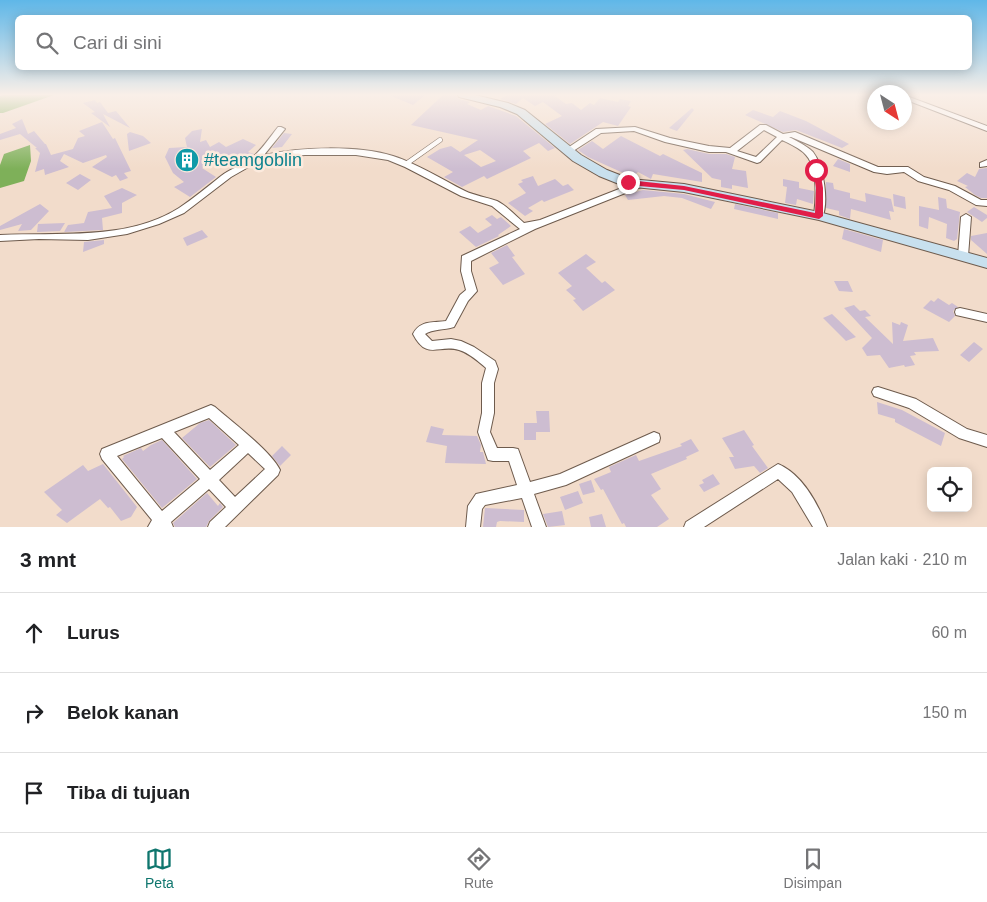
<!DOCTYPE html>
<html lang="id">
<meta charset="utf-8">
<style>
:root{--surface:#fff;--page:#f6f6f6;--text:#202124;--muted:#757577;--line:#e0e0e0;--accent:#0f766e}
body{margin:0;font-family:Arial,sans-serif;background:var(--page);color:var(--text)}
.controls{position:absolute;right:15px;bottom:15px;display:grid;overflow:hidden;border-radius:8px;box-shadow:0 2px 12px #0003}
.controls button{width:45px;height:45px;display:grid;place-items:center;padding:0;border:0;border-bottom:1px solid var(--line);background:var(--surface);color:var(--text);font:25px sans-serif}
.compass{position:absolute;left:867px;top:85px;width:45px;height:45px;border-radius:50%;background:var(--surface);box-shadow:0 2px 12px #0003;rotate:144deg}
.stop{position:absolute;width:15px;height:15px;margin:-11px;border:4px solid #e11d48;border-radius:50%;background:#fff}
.stop.end{background:#e11d48;border-color:#fff;box-shadow:0 1px 5px #0008}
.list{margin:0;padding:0;list-style:none}
h2{display:flex;justify-content:space-between;align-items:center;height:65px;margin:0;padding:0 20px;font-size:21px}
h2 small{font-size:16px;font-weight:400;color:var(--muted)}
.list li{display:grid;grid-template-columns:32px 1fr auto;gap:15px;align-items:center;box-sizing:border-box;height:80px;padding:0 20px;border-top:1px solid var(--line)}
.list b{display:block;font-size:19px;white-space:nowrap}
.list em{font-size:16px;font-style:normal;color:var(--muted)}
.icon{flex:none;width:28px;height:28px;fill:none;stroke:currentColor;stroke-width:2;stroke-linecap:round;stroke-linejoin:round}
.map{position:relative;flex:none;width:987px;height:527px;overflow:hidden}
.search{position:absolute;background:var(--surface);box-shadow:0 2px 12px #0003;left:15px;right:15px;top:15px;height:55px;display:flex;align-items:center;gap:12px;box-sizing:border-box;padding:0 18px;border-radius:8px;color:var(--muted);font-size:19px}
.sheet{height:305px;background:var(--surface)}
nav{display:flex;justify-content:space-around;align-items:center;box-sizing:border-box;height:70px;border-top:1px solid var(--line);background:var(--surface);font-size:14px;color:var(--muted)}
nav a{display:grid;justify-items:center;gap:2px}
nav .on{color:var(--accent)}
.map>svg:first-child{display:block}
</style>
<div class="map">
<svg width="987" height="527" viewBox="0 0 987 527">
<rect width="100%" height="100%" fill="#f2dccb"/>
<!-- forest -->
<path fill="#7eb059" d="M3,95h51l-51,18h-3v-17z
M30,145l1,16 -7,20 -24,7v-23l4,-11z"/>
<!-- building -->
<path fill="#cdbdd1" fill-rule="evenodd" d="M389,95h36l-12,10z
M443,95h13l3,4 11,3 -3,2 14,6 7,-4 28,10 39,32 -7,3 -9,-8 -16,8 8,7 -44,21 -3,-3 -22,11 -18,-10 9,-5 -26,-15 13,-8 11,-3 9,6 18,-12 -67,-15zM480,150l16,11 -15,6 -17,-12z
M507,95h52l-4,1 11,8 6,-1 9,7 9,-7 4,2 6,-7 18,4 2,-3 11,2 -3,5 3,1 -13,19 -15,-4 -33,22 -25,-20 17,-8 -19,-14 -8,4 -12,-8 -7,6 -16,-5z
M95,100l2,3 3,-1 8,11 8,-2 14,17 -27,-14 7,13 -19,-14 4,-1 -12,-9z
M692,108l2,2 -17,21 -8,-3z
M753,110l20,7 7,-6 26,10 43,23 -7,4 -46,-18 -13,2 -38,-17z
M22,119l6,15 6,-3 11,13h1l5,11 22,-6 5,-11 7,-2 -6,-5 23,-9 11,17 2,-1 16,33 -7,2 4,5 -8,3 -4,-6 -4,2 -20,-10 15,-10 -1,-2 -23,8 -19,-9 -4,7 9,6 -24,8 -1,-6 -9,3 5,-19 -5,-5h2l-17,-14 -20,6v-6l16,-6 -4,-4z
M202,129l-2,13 6,-2 4,7 9,-5 7,5 17,-8 13,6 -8,7 6,2 -14,9 -9,-5 -7,5 -7,-3 -15,8 14,9 -26,20 -16,-10 10,-5 -11,-9 -8,-16 4,-9 18,-1 -2,-9 7,-7z
M130,132l13,4 8,7 -22,8 -2,-17z
M284,133l8,1 -10,13 -10,1z
M621,136l39,20 3,-2 39,19v9l-49,-8 -2,5 -13,-7 -6,5 -44,-20 -10,-7 14,-9 11,8z
M687,149l22,5h17l9,3 -3,12 14,2 2,17 -16,-3v4l-11,-2v-7l-9,-2 -29,-28z
M838,159l12,5v8l-17,-6z
M987,168v30h-6l-6,-3 -10,-8 3,-1 -11,-5 10,-8 8,4 4,-8z
M80,174l11,6 -13,10 -12,-7z
M533,176l5,10 17,-7 8,7 5,-2 6,6 -30,12 -2,-2 -14,8 5,3 -8,5 -17,-13 18,-10 -8,-9 5,-2 -2,-2z
M783,179l16,3v6l15,3 -1,13 -16,-5 -1,6 -11,-2 2,-16 -4,-1z
M826,182l7,1 1,6 16,4v5l16,4 -1,-9 26,6 3,13 -5,-1 2,9 -40,-11 -1,10 -11,-4v-4l-13,-3z
M122,188l15,7 -15,8v10l-20,5 1,12 -39,2 4,-7 16,-2 4,-11 24,-4 -8,-12z
M643,190l41,4 31,8 -4,7 -29,-11 -18,-2 -36,4 -3,-5z
M893,194l12,3 1,12 -12,-3z
M938,197l8,2 1,9 13,4 -3,27 -3,2 -8,-3 1,-14 -18,-7 -1,12 -9,-3v-20l20,4z
M40,204l9,7 -18,19 -13,1 4,-7 -22,6v-4z
M735,204l43,9v6l-44,-10z
M974,207l13,8v3l-5,4 -15,-10z
M492,215l5,4 4,-2 10,9 -13,9 1,1 -23,11 -17,-15 11,-6 8,7 14,-8 -7,-6z
M65,223l-5,8 -23,1 1,-8z
M844,229l39,11 -2,12 -39,-13z
M202,230l6,7 -21,9 -4,-8z
M987,233v21l-16,-14v-4z
M104,240v4l-21,8 1,-10z
M507,245l8,11 -3,1 13,17 -22,11 -14,-17 10,-5 -8,-10z
M586,254l10,8 -10,6 16,15 3,-2 10,9 -32,21 -10,-11 3,-1 -10,-9 6,-4 -14,-13z
M834,281h14l5,11 -14,-1z
M938,298l11,7 3,-2 6,4 -5,4 2,5 -6,6 -26,-14 8,-8 3,2z
M854,305l6,6 5,-1 6,6 -6,1 28,27 -1,-22 8,3 1,-3 7,3 -5,16 30,-3 6,13 -25,1 2,3 -6,1 5,9 -10,2 -1,-2 -15,3 -9,-13 -13,1 -5,-8 10,-10 -28,-30z
M832,314l24,23 -10,4 -23,-23z
M974,342l9,7 -14,13 -9,-7z
M877,402l25,8 43,23 -4,13 -46,-24v-3l-17,-5z
M536,411h13l1,21h-14v8h-12v-17h13z
M209,420l27,25 -26,22 -28,-29 18,-15z
M431,426l13,3 -2,6 35,1 4,9 -1,7h3l3,12 -41,-1 2,-17 -21,-4z
M744,430l10,15 -2,1 16,22 -8,5 -6,-7 -19,3 -6,-12h5l-12,-19z
M691,439l8,12 -13,6 1,2 -36,15 10,15 -10,6 18,24 -12,8h-31l-2,-4 -2,1 -19,-35 -2,1 -7,-11 17,-7 -2,-5 27,-12 3,6 43,-15 -2,-2z
M162,440l35,39 -35,29 -40,-49 2,-2 -1,-1 18,-8 2,3 8,-6z
M282,446l9,9 -11,11 -8,-10z
M103,464l34,43 -6,10 -10,4 -11,-14 -2,1 -8,-9 -33,24 -11,-8 6,-5 -18,-18 39,-27 5,6z
M713,474l7,10 -16,8 -5,-7 5,-2 -2,-3z
M591,480l4,12 -12,3 -4,-11z
M578,491l5,12 -18,7 -5,-13z
M207,493l11,13 2,-3 3,4 -14,14 -3,6h-31l-2,-4z
M485,508l39,2v12l-24,-1 -3,1 -1,5h-13z
M562,511l3,14 -17,2 -5,-13z
M602,514l4,13h-15l-2,-10z"/>
<g fill="none" stroke-linecap="round" stroke-linejoin="round">
<!-- lane casing -->
<g stroke="#6e5b4d" stroke-width="5.5">
<path id="lane" d="M406,164l34,-24"/>
</g>
<!-- street casing -->
<g stroke="#6e5b4d" stroke-width="2">
<path id="street" d="M904,95l83,31v5l-83,-32z
M760,125h6l17,9 12,-2 83,35h30l16,10 31,9 26,14h6v6l-11,-1 -27,-15 -31,-9 -14,-9 -17,2 -13,-2 -83,-35h-2c8,4 18,9 24,15 11,14 16,51 9,66h-6l-2,-2c2,-17 4,-48 -8,-61 -6,-7 -16,-11 -24,-15l-22,22 -3,1 -31,-11h-17l-44,-10 -31,-11 -33,2 -31,20 -3,1 -4,-3 33,-22 39,-2 35,11 39,8 21,2zM764,130l13,7 -21,20 -19,-6z
M278,127h3l4,2 -21,26c36,-8 93,-10 129,1 25,8 48,23 72,35 10,5 22,6 32,10 10,5 19,15 27,22l16,-3 97,-38h6l1,2 -1,2 -108,43 -64,32v10l6,20 -9,10 -14,26c-9,3 -22,2 -29,7l7,7 19,-2 10,2 13,6 21,14 3,8 -4,14v30l-4,19 7,16h16l5,1 12,33 30,-8 94,-42 5,2 1,4 -1,4 -93,43 -32,9 12,33h-14l-10,-29 -37,7 -3,4 -2,18h-14l2,-21 8,-12 41,-9 -8,-24h-16l-5,-1 -10,-28 4,-19v-30l4,-15c-8,-7 -17,-15 -27,-18 -21,-6 -32,11 -46,-16 7,-14 20,-11 33,-13l14,-26 6,-5 -5,-19 1,-15 58,-27 -28,-23 -31,-10 -56,-29 -17,-7 -32,-5h-51l-26,2 -20,4 -28,16 -47,36 -25,11 -32,10 -39,6 -49,-1 -39,2v-6c58,-3 127,6 179,-27 14,-9 28,-21 42,-32 10,-8 24,-11 33,-20 9,-8 16,-19 24,-29z
M987,160v6l-7,1v-4z
M966,214l5,3 -3,39 -5,4 -5,-4 3,-39z
M960,308l27,6v8l-31,-7 -1,-3 1,-3z
M878,387l38,12 51,30 20,6v12l-28,-9 -50,-30 -35,-12 -2,-4 2,-4z
M211,405l4,2c16,14 57,45 65,63l-2,5 -53,52h-17l2,-5 16,-15 -17,-18 -38,33 2,5h-25l4,-7 -50,-61 -2,-5 2,-5zM209,418l30,27 -29,25 -36,-38zM162,438l38,41 -38,32 -45,-55zM248,453l17,16 -30,28 -16,-17z
M778,464c24,10 40,40 49,63h-14l-21,-35 -14,-13 -74,48h-20l2,-5z"/>
</g>
<!-- secondary casing -->
<g stroke="#6e5b4d" stroke-width="2">
<path id="secondary" d="M458,95h17l33,8 17,7 56,45 26,15 23,9 54,5 135,28 168,46v10l-168,-48 -135,-28 -60,-6 -25,-10 -26,-15 -56,-47 -17,-7 -41,-10z"/>
</g>
<!-- lane -->
<use href="#lane" stroke="#fff" stroke-width="4.5"/>
<!-- street -->
<use href="#street" fill="#fff" fill-rule="evenodd"/>
<!-- secondary -->
<use href="#secondary" fill="#c8e0ee" fill-rule="evenodd"/>
</g>
<!-- sky -->
<linearGradient id="sky" x2="0" y2="1"><stop stop-color="#5fb7e8"/><stop offset="0.56" stop-color="#f9efe8"/><stop offset="1" stop-color="#f9efe8" stop-opacity="0"/></linearGradient>
<rect width="987" height="169" fill="url(#sky)"/>
<!-- route -->
<path fill="#e11d48" d="M816,167l4,3 3,18v28l-4,3 -135,-29 -56,-5 -4,-3 4,-2 56,6 131,27 1,-25 -3,-18z"/>
<!-- icons -->
<defs>
<g id="building-disc" transform="scale(1.25)"><circle r="9.5" fill="#0f9aa8" stroke="#fceadd"/><path d="M-4-6H4V6H1V3H-1V6H-4ZM-2.5-4.3h1.7v1.8h-1.7ZM.8-4.3h1.7v1.8H.8ZM-2.5-1h1.7V.8h-1.7ZM.8-1h1.7V.8H.8Z" fill="#fff"/></g>
</defs>
<g fill-rule="evenodd">
<use href="#building-disc" x="187" y="160"/>
</g>
<g text-anchor="middle" dominant-baseline="central" stroke-width="5" stroke-linejoin="round" paint-order="stroke">
<!-- culture labels -->
<g font-size="18" fill="#0d838f" stroke="#fceadd" text-anchor="start">
<text x="204" y="160">#teamgoblin</text>
</g>
</g>
</svg>
<div class="controls">
<button><svg class="icon" aria-label="locate" viewBox="0 0 24 24"><circle cx="12" cy="12" r="6"/><path d="M12 2v4M12 18v4M2 12h4M18 12h4"/></svg></button>
</div>
<svg class="compass" viewBox="-18 -18 36 36"><path d="M0-13l5 13h-10z" fill="#e53935"/><path d="M0 13l5-13h-10z" fill="#757577"/></svg>
<div class="stop" style="left:816px;top:170px"></div>
<div class="stop end" style="left:628px;top:182px"></div>
<div class="search"><svg class="icon" aria-label="search" viewBox="0 0 24 24"><circle cx="10" cy="10" r="6"/><path d="M15 15l6 6"/></svg>Cari di sini</div>
</div>
<section class="sheet">
<h2>3 mnt<small>Jalan kaki · 210 m</small></h2>
<ul class="list">
<li><svg class="icon" aria-label="ahead" viewBox="0 0 24 24"><path d="M12 20V5M6 11l6-6 6 6"/></svg><div><b>Lurus</b></div><em>60 m</em></li>
<li><svg class="icon" aria-label="right" viewBox="0 0 24 24"><path d="M7 20v-9h11M14 6l5 5-5 5"/></svg><div><b>Belok kanan</b></div><em>150 m</em></li>
<li><svg class="icon" aria-label="arrive" viewBox="0 0 24 24"><path d="M6 21V4h12l-3 4 3 4H6"/></svg><div><b>Tiba di tujuan</b></div></li>
</ul>
</section>
<nav>
<a class="on"><svg class="icon" aria-label="map" viewBox="0 0 24 24"><path d="M3 6l6-2 6 2 6-2v14l-6 2-6-2-6 2zM9 4v14M15 6v14"/></svg>Peta</a>
<a><svg class="icon" aria-label="directions" viewBox="0 0 24 24"><path d="M12 3l9 9-9 9-9-9zM9 14v-3h6M13 9l2 2-2 2"/></svg>Rute</a>
<a><svg class="icon" aria-label="saved" viewBox="0 0 24 24"><path d="M7 4h10v16l-5-4-5 4z"/></svg>Disimpan</a>
</nav>
